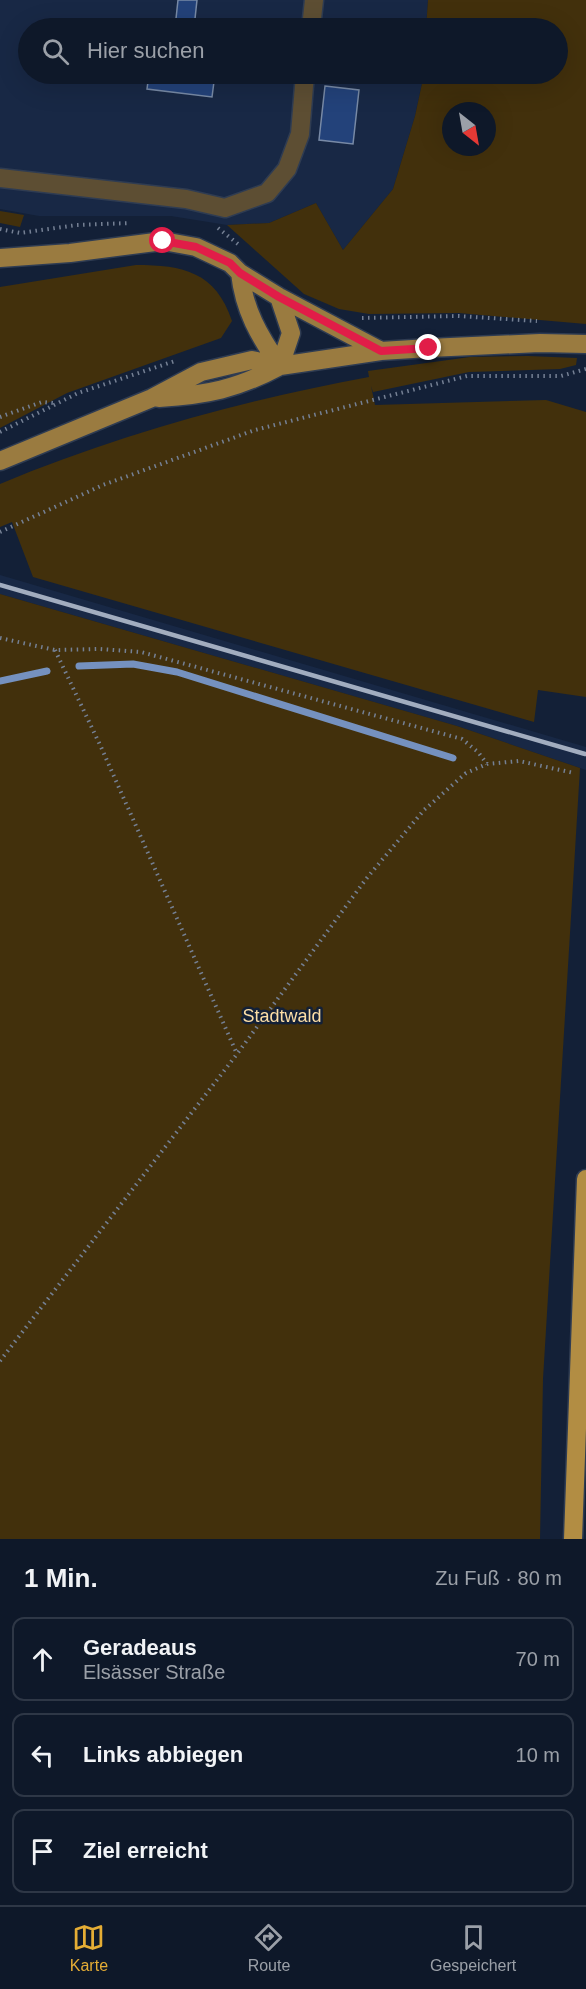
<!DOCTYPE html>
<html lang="de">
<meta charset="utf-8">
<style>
:root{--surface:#0e1829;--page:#1c2535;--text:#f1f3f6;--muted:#9ba0a8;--line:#2e3746;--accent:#e5ad35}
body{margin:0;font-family:Arial,sans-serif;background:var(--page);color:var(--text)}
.compass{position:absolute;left:442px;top:102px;width:54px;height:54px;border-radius:50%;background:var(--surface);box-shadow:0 6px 24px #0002;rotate:149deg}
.stop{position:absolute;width:18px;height:18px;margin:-14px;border:4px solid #e11d48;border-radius:50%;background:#fff}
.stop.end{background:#e11d48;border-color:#fff;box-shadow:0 2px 6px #0008}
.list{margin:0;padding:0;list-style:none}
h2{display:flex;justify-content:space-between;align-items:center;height:78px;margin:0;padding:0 24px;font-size:26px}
h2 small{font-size:20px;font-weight:400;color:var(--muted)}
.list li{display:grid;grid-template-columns:39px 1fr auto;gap:18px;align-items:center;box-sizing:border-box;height:84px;margin:0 12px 12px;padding:0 12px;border:2px solid var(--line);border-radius:12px}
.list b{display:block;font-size:22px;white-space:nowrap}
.list p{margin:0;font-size:20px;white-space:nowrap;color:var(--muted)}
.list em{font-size:20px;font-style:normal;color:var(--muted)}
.icon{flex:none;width:33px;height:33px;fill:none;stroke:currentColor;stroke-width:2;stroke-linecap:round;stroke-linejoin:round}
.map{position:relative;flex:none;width:586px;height:1539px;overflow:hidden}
.search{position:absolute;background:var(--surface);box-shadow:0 6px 24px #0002;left:18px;right:18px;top:18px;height:66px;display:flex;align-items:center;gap:15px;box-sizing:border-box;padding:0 21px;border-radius:33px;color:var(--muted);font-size:22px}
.sheet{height:366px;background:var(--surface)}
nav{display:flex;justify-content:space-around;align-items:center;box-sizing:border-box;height:84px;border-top:2px solid var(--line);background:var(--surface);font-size:16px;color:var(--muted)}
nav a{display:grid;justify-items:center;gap:3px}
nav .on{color:var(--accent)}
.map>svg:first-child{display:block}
</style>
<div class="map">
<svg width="586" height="1539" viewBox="0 0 586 1539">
<rect width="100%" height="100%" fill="#132037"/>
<!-- built -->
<path fill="#182845" d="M0,0h428l-2,28h-398v46h396l-9,42 -22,73 -50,61 -27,-47 -47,20 -42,2 -56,-9h-132l-39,-7z
M0,575l586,172v23l-129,-44 -457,-132z"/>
<!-- green -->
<path fill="#42300c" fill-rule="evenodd" d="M428,0h158v324l-127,-11 -90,1 -30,-5 -35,-15 -77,-69 42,-2 47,-20 27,47 50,-61 22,-73 9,-42h134v-46h-132zM451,111h36v36h-36z
M0,211l24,4 -4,12 -20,-4z
M136,265c47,0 80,7 96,56l-11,17 -154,55 -67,35v-141z
M528,356l49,2 -1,7 -16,4 -91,3 -96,20 -2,-6 4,19 171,-5 40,12v285l-48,-7 -4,32 -501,-145 -21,-55 -12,5v-43c118,-49 244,-84 369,-107l-1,-6 102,-14z
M0,594l457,132 123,42 -37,611 -3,160h-540z"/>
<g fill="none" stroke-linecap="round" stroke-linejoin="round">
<!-- stream -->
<path stroke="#7591bf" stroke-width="7" d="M79,666l54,-2 44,8 276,86
M0,681l47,-10"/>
</g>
<!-- building -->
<path fill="#23427a" stroke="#788aa6" stroke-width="1.5" d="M178,0h19l-3,28h-39v-3l20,3z
M149,74h66l-3,23 -65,-8z
M219,74h18l-1,9 -18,-2z
M325,86l34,4 -6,54 -34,-4z"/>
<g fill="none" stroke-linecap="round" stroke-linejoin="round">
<!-- minor casing -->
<g stroke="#2f3c52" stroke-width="21">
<path id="minor" d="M311,28l3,-28
M0,178l186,21 39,9 42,-15 20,-24 13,-35 5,-60"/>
</g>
<!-- major casing -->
<g stroke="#2f3c52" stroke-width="21">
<path id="major" d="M0,258l70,-5 93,-12 33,6 34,16 10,10 39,24 102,54
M240,273c4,37 19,63 40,93
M279,297l12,36 -11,33
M159,398c48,-3 78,-9 121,-32
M0,461l152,-63 49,-26 51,-12 28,6 101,-15 48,-3 111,-5 46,1"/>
</g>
<!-- highway casing -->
<g stroke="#2f3c52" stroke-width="21">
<path id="highway" d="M573,1539l13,-360"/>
</g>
<!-- path -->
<path stroke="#758094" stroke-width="4" stroke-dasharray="1.5 4.5" stroke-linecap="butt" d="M218,228l20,16
M0,229l20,4 57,-8 53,-2
M362,318l96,-2 79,5
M0,417l42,-15 12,1
M0,432l78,-39 97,-32
M0,532l103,-47 152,-55 212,-54h94l25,-7
M0,638l55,12 45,-1 41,3 321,87 16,13 9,12
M55,650l46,97 136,307
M0,1361l237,-307 129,-175 58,-69 42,-37 21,-9 32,-3 55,12"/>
<!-- minor -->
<use href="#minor" stroke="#5d4e33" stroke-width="18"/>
<!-- major -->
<use href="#major" stroke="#9a7b40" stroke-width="18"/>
<!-- highway -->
<use href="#highway" stroke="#b28d43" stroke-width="18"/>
<!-- rail -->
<path stroke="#a2adbf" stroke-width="4.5" d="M0,585l585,169"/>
</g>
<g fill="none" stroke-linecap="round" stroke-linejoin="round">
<!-- route -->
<path stroke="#e11d48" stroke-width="8" d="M163,241l33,6 34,16 10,10 39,24 102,54 48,-3"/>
</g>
<g text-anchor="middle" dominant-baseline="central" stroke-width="5" stroke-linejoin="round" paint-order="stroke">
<!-- park labels -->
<g font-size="18" fill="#fcdea6" stroke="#132037">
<text x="282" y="1016">Stadtwald</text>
</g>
</g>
</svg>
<svg class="compass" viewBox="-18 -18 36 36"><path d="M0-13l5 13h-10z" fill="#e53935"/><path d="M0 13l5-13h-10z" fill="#9ba0a8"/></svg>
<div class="stop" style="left:163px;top:241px"></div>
<div class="stop end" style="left:429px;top:348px"></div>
<div class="search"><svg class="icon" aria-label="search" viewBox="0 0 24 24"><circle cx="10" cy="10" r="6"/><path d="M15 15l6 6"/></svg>Hier suchen</div>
</div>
<section class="sheet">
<h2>1 Min.<small>Zu Fuß · 80 m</small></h2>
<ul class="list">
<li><svg class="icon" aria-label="ahead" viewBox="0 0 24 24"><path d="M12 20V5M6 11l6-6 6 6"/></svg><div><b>Geradeaus</b><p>Elsässer Straße</p></div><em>70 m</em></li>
<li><svg class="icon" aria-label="left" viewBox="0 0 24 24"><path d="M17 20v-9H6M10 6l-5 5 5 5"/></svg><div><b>Links abbiegen</b></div><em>10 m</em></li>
<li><svg class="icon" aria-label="arrive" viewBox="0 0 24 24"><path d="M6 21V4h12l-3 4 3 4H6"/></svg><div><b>Ziel erreicht</b></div></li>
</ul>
</section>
<nav>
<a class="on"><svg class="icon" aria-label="map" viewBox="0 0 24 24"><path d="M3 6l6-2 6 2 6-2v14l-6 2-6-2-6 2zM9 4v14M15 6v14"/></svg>Karte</a>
<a><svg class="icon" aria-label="directions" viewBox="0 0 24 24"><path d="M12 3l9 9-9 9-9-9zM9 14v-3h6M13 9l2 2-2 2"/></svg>Route</a>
<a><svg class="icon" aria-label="saved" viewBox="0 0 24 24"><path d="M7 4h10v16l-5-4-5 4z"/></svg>Gespeichert</a>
</nav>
